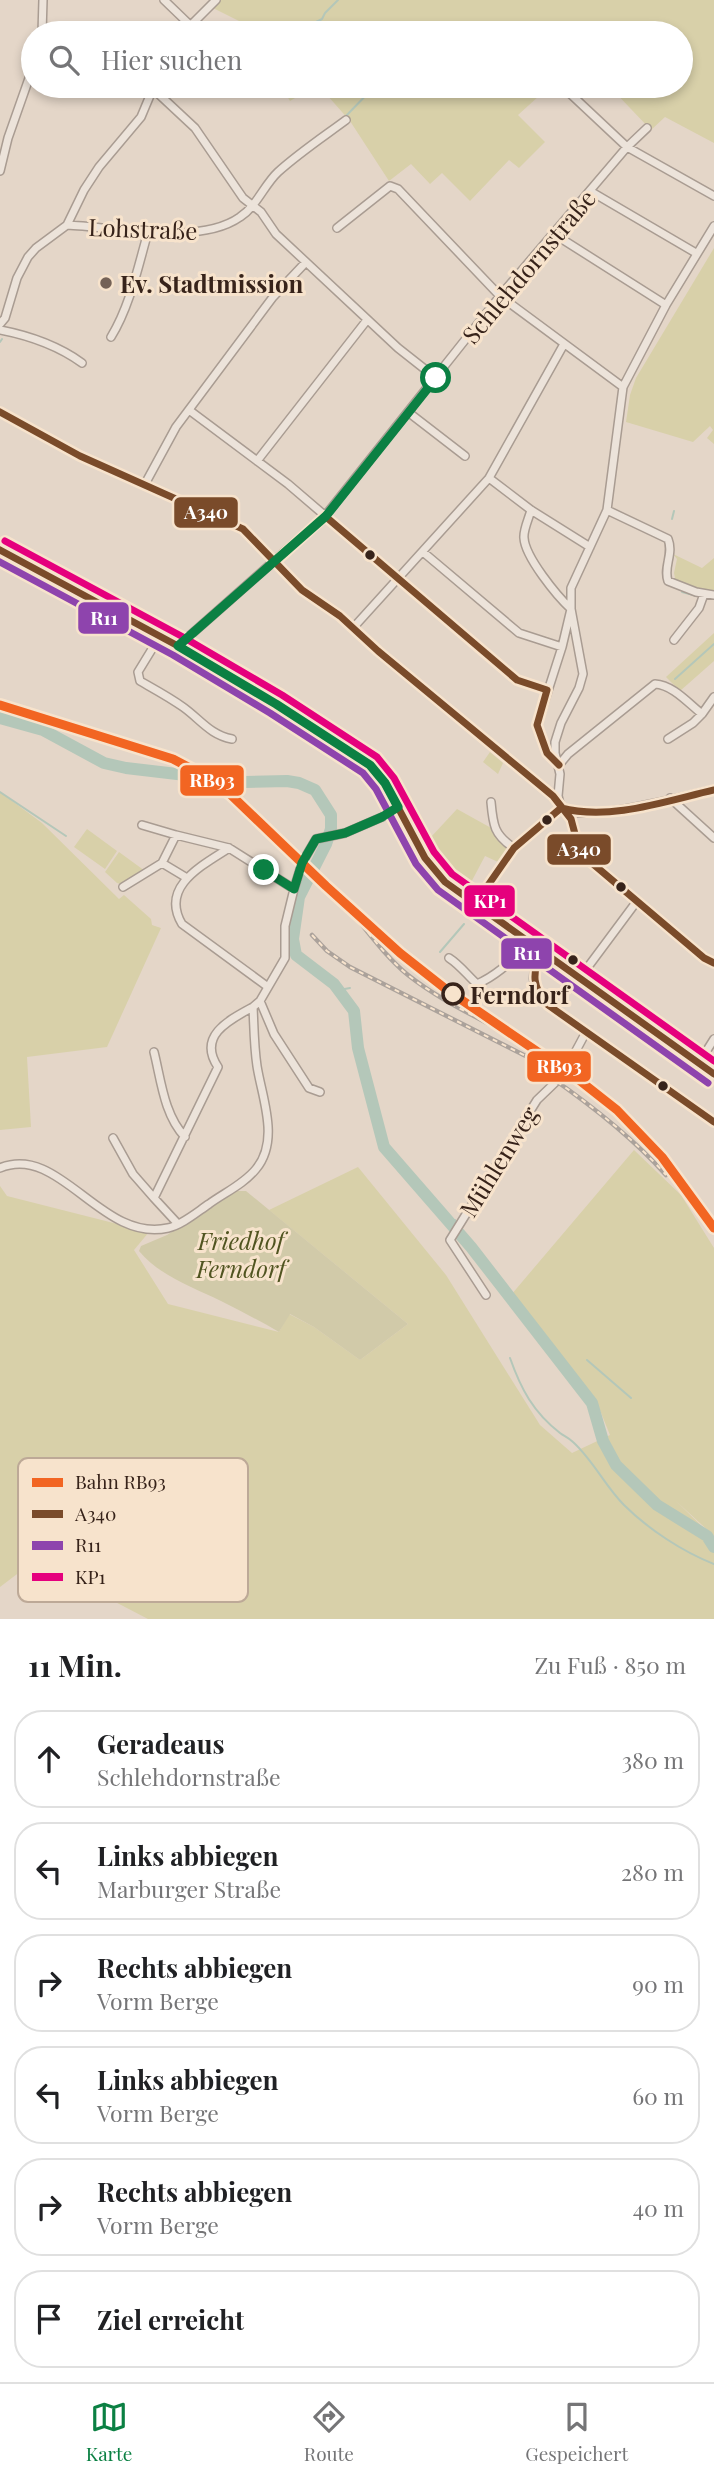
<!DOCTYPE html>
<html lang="de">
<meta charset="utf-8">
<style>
:root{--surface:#fff;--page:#f2f2f2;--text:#202124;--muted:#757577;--line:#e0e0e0;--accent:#0b8043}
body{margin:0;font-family:"Playfair Display",serif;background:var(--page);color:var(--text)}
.stop{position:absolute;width:21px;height:21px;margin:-16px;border:5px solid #0b8043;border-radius:50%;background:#fff}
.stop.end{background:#0b8043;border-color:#fff;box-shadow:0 2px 7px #0008}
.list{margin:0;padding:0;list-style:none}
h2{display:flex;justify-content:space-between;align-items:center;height:91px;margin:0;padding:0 28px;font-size:30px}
h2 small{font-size:23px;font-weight:400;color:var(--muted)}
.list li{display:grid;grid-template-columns:46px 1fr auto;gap:21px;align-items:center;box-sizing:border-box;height:98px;margin:0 14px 14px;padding:0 14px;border:2px solid var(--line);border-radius:28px}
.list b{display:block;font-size:26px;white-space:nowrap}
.list p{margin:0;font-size:23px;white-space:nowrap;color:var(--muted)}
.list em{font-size:23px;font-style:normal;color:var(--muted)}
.icon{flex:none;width:38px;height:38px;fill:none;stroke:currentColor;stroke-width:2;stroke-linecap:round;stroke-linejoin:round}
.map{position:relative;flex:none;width:714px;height:1619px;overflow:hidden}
.search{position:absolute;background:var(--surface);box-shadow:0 4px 10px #0003;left:21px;right:21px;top:21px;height:77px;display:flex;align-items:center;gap:18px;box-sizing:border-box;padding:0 24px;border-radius:38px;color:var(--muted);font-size:26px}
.sheet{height:763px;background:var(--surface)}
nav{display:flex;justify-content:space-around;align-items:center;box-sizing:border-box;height:98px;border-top:2px solid var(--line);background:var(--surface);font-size:19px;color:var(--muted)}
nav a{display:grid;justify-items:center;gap:4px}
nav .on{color:var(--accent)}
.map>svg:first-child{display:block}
</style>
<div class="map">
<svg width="714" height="1619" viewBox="0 0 714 1619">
<rect width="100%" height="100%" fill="#e4d6c8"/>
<!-- green -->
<path fill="#d8d0a9" d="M217,0h497v143l-49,-26 -14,13 -42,-44h72v-53h-436l4,-7 -36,-18z
M281,86h34l-25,15z
M319,86h231l-32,29 27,27 -26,26 -10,-8 -39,41 -28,-28 -12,11 -19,-20 -22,17 -39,-60z
M714,248v196l-7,-6 6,-8 -3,-4 -17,16 -67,-20 4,-27 6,-17z
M673,554l29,14 12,-10v35l-13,-2 -25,-8 -2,-10 3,-14z
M714,633v28l-34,30 -14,-14z
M490,752l13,11 -5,11 -15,-12z
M0,792l42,31 77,76 5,-4 27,24 1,6 9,3 -54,119 -80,10 4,70 -31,3z
M457,809l36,20 4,11 11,7 -10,15 -13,-6 -18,34 -22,-18 -15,-19 1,-16z
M87,829l30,22 -12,18 -31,-22z
M119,852l26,19 -22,14 -6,-2 -12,-11z
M634,1150l47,45 33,53v288l-38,-35 38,37v81h-566l-48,-25 -75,-26 -25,19v-401l7,10 142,36 -15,18 34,54 111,28 10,-18 25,13 46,33 48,-36 -139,-114 89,-43 88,108 94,150 32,28 38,-18 -15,-37 -84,-103z"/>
<!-- cemetery -->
<path fill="#d1caa9" d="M235,1191h11l162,133 -48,36 -46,-33 -24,-13 -11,18c-19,-11 -38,-21 -58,-31 -29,-14 -61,-25 -82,-50l2,-5 26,-11z"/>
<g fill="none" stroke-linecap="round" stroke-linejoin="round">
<!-- stream -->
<path stroke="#b4c7b9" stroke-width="2" d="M294,33l28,-14 3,-6 13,-13
M344,118l31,-32
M0,342l2,-3
M672,519l2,-8
M682,592l15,4
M675,679l39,-35
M0,792l66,44
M440,952l24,-28
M339,990l11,-2
M447,1221l8,-1
M510,1358c11,31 23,54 50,75 4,3 9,5 13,9 20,18 32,44 51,63 24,24 59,47 90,59
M587,1360l44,38"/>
<!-- river -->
<path stroke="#b4c7b9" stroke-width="12" d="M0,718l43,12 61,33 22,5 119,14 42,-1 12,2 16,7 16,25v14l-5,15 -27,53 -6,42 3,16 38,29 20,27 4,37 26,99 87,100 121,156 11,38 13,24 41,40 50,31 7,11"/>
<!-- minor casing -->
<g stroke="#a99c92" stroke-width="10">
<path id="minor" d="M164,0l27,26
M42,33l1,-33
M183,33l33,-33
M150,86l45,42 48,70 18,14 15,22 122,114 38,30
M562,86l65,61 87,49
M0,171l8,-33 25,-71
M590,191l106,62
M67,225c49,2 132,21 173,-8 17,-11 24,-32 38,-45 21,-19 45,-35 68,-52
M337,228l53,-42 8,3 102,107 123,91
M554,234l112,71
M0,324l5,-6 12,-40 11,-21 8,-9 31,-23 17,-35 15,-23 42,-50 13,-31
M0,330c31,6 57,15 82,33
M111,337c19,-31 27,-70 37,-105
M189,410l99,74 229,196 30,10
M0,412l80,44 163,73 59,61 38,26 38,35 175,145 18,23 8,30 7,9 118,100 10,5
M408,412l57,44
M257,461l110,-141
M489,478l42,32 59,37
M145,484l31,-57 97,-130 33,-35
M531,510c-2,8 -8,20 -7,28 1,19 33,58 47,71l-9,38 -25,78 10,28 11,11
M607,510l61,29c6,15 -5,28 0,42l28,11 18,3
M423,552l96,81 43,14
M353,628l136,-150 75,-134
M160,636l-22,36 2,9c14,8 29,16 43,26 17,12 27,28 49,32
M674,640l25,-32 5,-14
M178,646l147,-130 175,-220 127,-149 20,-19
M668,739l25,-16 9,-9
M559,765l9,-11 87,-70c18,1 33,19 47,30l12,-17
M670,798l44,40
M491,802c2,23 3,33 23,46
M560,804l-2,-8 2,-22 -5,-21v-11l6,-19 18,-35 4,-14 -12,-65v-21l36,-78 16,-123 43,-82 48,-79
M565,810c25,12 118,-14 149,-20
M142,825l34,10
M229,848c-28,18 -69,39 -47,76l86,63
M162,863l25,15
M123,887l39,-24 14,-28 53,13 65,41
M475,904l39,-56 47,-40
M541,952c-10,23 -12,33 7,53l166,117
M449,958c11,7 18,17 28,26 21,-9 36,-25 52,-40
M579,979l58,-78
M260,1001l14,33 35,54 11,4
M154,1052c7,28 10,63 31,85
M699,1063l15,-24
M113,1138l20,36 21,24
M0,1168c60,-25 101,75 168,60 14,-3 29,-16 41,-24 15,-11 35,-20 47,-35 24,-29 6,-71 1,-103 -3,-20 -3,-40 -4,-59l7,-6 25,-43v-32l9,-37 8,-26 14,-24 29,-6 37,-16 16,-10
M178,1224l-24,-26 64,-131c-21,-31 11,-47 35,-60
M486,1295l-36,-55 87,-140 26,-25 23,-43"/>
</g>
<!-- major casing -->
<g stroke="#8e8179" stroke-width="12">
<path id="major" d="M0,550l178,96 98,58 94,61 15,18 40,75 20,24 269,192"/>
</g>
<!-- minor -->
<use href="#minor" stroke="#ece3da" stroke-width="7"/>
<!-- major -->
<use href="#major" stroke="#e3d8cb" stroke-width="9"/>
<!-- rail casing -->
<g stroke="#aba29b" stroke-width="4.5">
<path id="rail" d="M336,894c25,27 44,58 72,81 39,31 86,49 127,75
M312,935l15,16 23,16 223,113 41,28
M549,1076c42,29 83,61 117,99"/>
</g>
<!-- rail -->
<use href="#rail" stroke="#f7e3cc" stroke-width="2" stroke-dasharray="5" stroke-linecap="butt"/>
<!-- bus-1 casing -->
<g stroke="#f7e3cc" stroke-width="12">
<path id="bus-1" d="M0,412l80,44 163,73 59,61 38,26 38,35 175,145 18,23 8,30 7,9 118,100 10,5
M325,516l192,164 30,10
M0,550l178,96 98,58 94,61 15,18 40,75 20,24 269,192
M276,561l49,-45
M547,690l-10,35 10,28 12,12
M561,808c49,13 105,-7 153,-18
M475,904l39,-56 47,-40
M541,952c-9,22 -9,35 7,53l166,117"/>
</g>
<!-- bus-2 casing -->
<g stroke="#f7e3cc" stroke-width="12">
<path id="bus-2" d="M0,562l173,93 97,58 93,60 13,16 40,75 22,26 270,193"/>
</g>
<!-- bus-3 casing -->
<g stroke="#f7e3cc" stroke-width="12">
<path id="bus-3" d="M5,541l178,96 99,58 95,62 17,21 40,74 18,22 262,187"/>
</g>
<!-- bus-1 -->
<use href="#bus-1" stroke="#7a4b2a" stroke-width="7"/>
<!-- bus-2 -->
<use href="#bus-2" stroke="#8e44ad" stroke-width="7"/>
<!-- bus-3 -->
<use href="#bus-3" stroke="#e5007d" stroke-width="7"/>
<!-- rail-1 casing -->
<g stroke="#f7e3cc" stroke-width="14">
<path id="rail-1" d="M0,705l173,54 34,18 23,17 96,92 74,67 47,37 132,90 38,30 45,47 52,71"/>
</g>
<!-- rail-1 -->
<use href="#rail-1" stroke="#f26522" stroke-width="9"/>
</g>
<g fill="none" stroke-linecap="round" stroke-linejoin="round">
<!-- route -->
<path stroke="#0b8043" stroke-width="9" d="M264,870l30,19 8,-26 14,-24 29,-6 37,-16 16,-10 -13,-24 -15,-18 -94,-61 -98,-58 148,-130 110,-138"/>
</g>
<!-- markers -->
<circle fill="#746257" stroke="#f7e3cc" stroke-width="2.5" cx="106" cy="283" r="7"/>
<g fill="#37231a" stroke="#f7e3cc" stroke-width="2.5">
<circle cx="370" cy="555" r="6"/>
<circle cx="547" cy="820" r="6"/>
<circle cx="621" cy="887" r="6"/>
<circle cx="573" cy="960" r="6"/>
<circle cx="663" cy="1086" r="6"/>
</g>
<circle fill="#f7e3cc" stroke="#37231a" stroke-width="3.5" cx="453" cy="994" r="10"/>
<g text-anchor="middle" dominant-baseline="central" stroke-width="6" stroke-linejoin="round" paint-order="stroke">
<!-- street labels -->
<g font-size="24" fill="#37231a" stroke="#f7e3cc">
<text transform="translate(143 228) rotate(2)">Lohstraße</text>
<text transform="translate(528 266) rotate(-50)">Schlehdornstraße</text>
<text transform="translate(498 1161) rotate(-58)">Mühlenweg</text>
</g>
<!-- poi labels -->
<g font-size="24" font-weight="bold" fill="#37231a" stroke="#f7e3cc" text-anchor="start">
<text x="120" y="283">Ev. Stadtmission</text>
</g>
<!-- stop labels -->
<g font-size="24" font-weight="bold" fill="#37231a" stroke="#f7e3cc" text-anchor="start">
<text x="470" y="994">Ferndorf</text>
</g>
<!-- park labels -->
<g font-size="24" font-style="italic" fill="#505420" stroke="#f7e3cc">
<text x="241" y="1240">Friedhof<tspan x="241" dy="28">Ferndorf</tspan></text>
</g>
</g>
<!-- legend -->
<rect x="18" y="1458" width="230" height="144" rx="10" fill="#f7e3cc" stroke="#bda997" stroke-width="2"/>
<rect x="32" y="1478" width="31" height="9" fill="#f26522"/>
<rect x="32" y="1510" width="31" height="8" fill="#7a4b2a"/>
<rect x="32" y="1541" width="31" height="9" fill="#8e44ad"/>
<rect x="32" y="1573" width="31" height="8" fill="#e5007d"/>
<g font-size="19" fill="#37231a">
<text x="75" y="1489">Bahn RB93</text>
<text x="75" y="1521">A340</text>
<text x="75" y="1552">R11</text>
<text x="75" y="1584">KP1</text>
</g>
<g stroke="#f7e3cc" stroke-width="2.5">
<rect x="173" y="496" width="66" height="33" rx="7" fill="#7a4b2a"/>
<rect x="77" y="601" width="53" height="34" rx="7" fill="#8e44ad"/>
<rect x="179" y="764" width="66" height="33" rx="7" fill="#f26522"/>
<rect x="546" y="833" width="66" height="33" rx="7" fill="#7a4b2a"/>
<rect x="463" y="884" width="53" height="34" rx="7" fill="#e5007d"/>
<rect x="500" y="937" width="53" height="33" rx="7" fill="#8e44ad"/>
<rect x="526" y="1050" width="66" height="33" rx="7" fill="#f26522"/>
</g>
<g font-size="19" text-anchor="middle" font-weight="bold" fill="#fff">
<text x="206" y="519">A340</text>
<text x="104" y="625">R11</text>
<text x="212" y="787">RB93</text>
<text x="579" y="856">A340</text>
<text x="490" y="908">KP1</text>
<text x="527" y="960">R11</text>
<text x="559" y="1073">RB93</text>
</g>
</svg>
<div class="stop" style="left:436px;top:378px"></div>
<div class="stop end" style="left:264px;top:870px"></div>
<div class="search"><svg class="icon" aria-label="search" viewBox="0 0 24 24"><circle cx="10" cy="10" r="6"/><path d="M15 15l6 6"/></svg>Hier suchen</div>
</div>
<section class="sheet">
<h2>11 Min.<small>Zu Fuß · 850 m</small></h2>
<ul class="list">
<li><svg class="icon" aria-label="ahead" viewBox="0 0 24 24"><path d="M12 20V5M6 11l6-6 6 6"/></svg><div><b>Geradeaus</b><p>Schlehdornstraße</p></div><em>380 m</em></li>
<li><svg class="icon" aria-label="left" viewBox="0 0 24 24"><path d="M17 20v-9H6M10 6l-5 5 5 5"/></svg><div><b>Links abbiegen</b><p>Marburger Straße</p></div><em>280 m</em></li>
<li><svg class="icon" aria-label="right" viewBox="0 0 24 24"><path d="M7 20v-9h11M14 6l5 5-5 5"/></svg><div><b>Rechts abbiegen</b><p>Vorm Berge</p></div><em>90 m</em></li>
<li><svg class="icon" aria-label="left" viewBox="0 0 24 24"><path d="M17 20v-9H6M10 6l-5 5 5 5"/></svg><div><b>Links abbiegen</b><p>Vorm Berge</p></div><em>60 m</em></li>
<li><svg class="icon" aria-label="right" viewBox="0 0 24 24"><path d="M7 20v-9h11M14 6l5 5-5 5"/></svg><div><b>Rechts abbiegen</b><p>Vorm Berge</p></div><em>40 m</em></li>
<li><svg class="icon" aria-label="arrive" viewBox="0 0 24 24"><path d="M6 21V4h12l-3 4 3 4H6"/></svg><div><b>Ziel erreicht</b></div></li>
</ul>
</section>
<nav>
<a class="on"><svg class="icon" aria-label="map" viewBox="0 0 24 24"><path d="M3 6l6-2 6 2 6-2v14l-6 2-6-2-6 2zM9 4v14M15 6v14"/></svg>Karte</a>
<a><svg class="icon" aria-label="directions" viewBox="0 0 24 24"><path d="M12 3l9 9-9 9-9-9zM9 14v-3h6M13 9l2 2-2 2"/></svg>Route</a>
<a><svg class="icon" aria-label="saved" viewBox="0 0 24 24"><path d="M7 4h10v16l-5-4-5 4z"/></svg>Gespeichert</a>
</nav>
